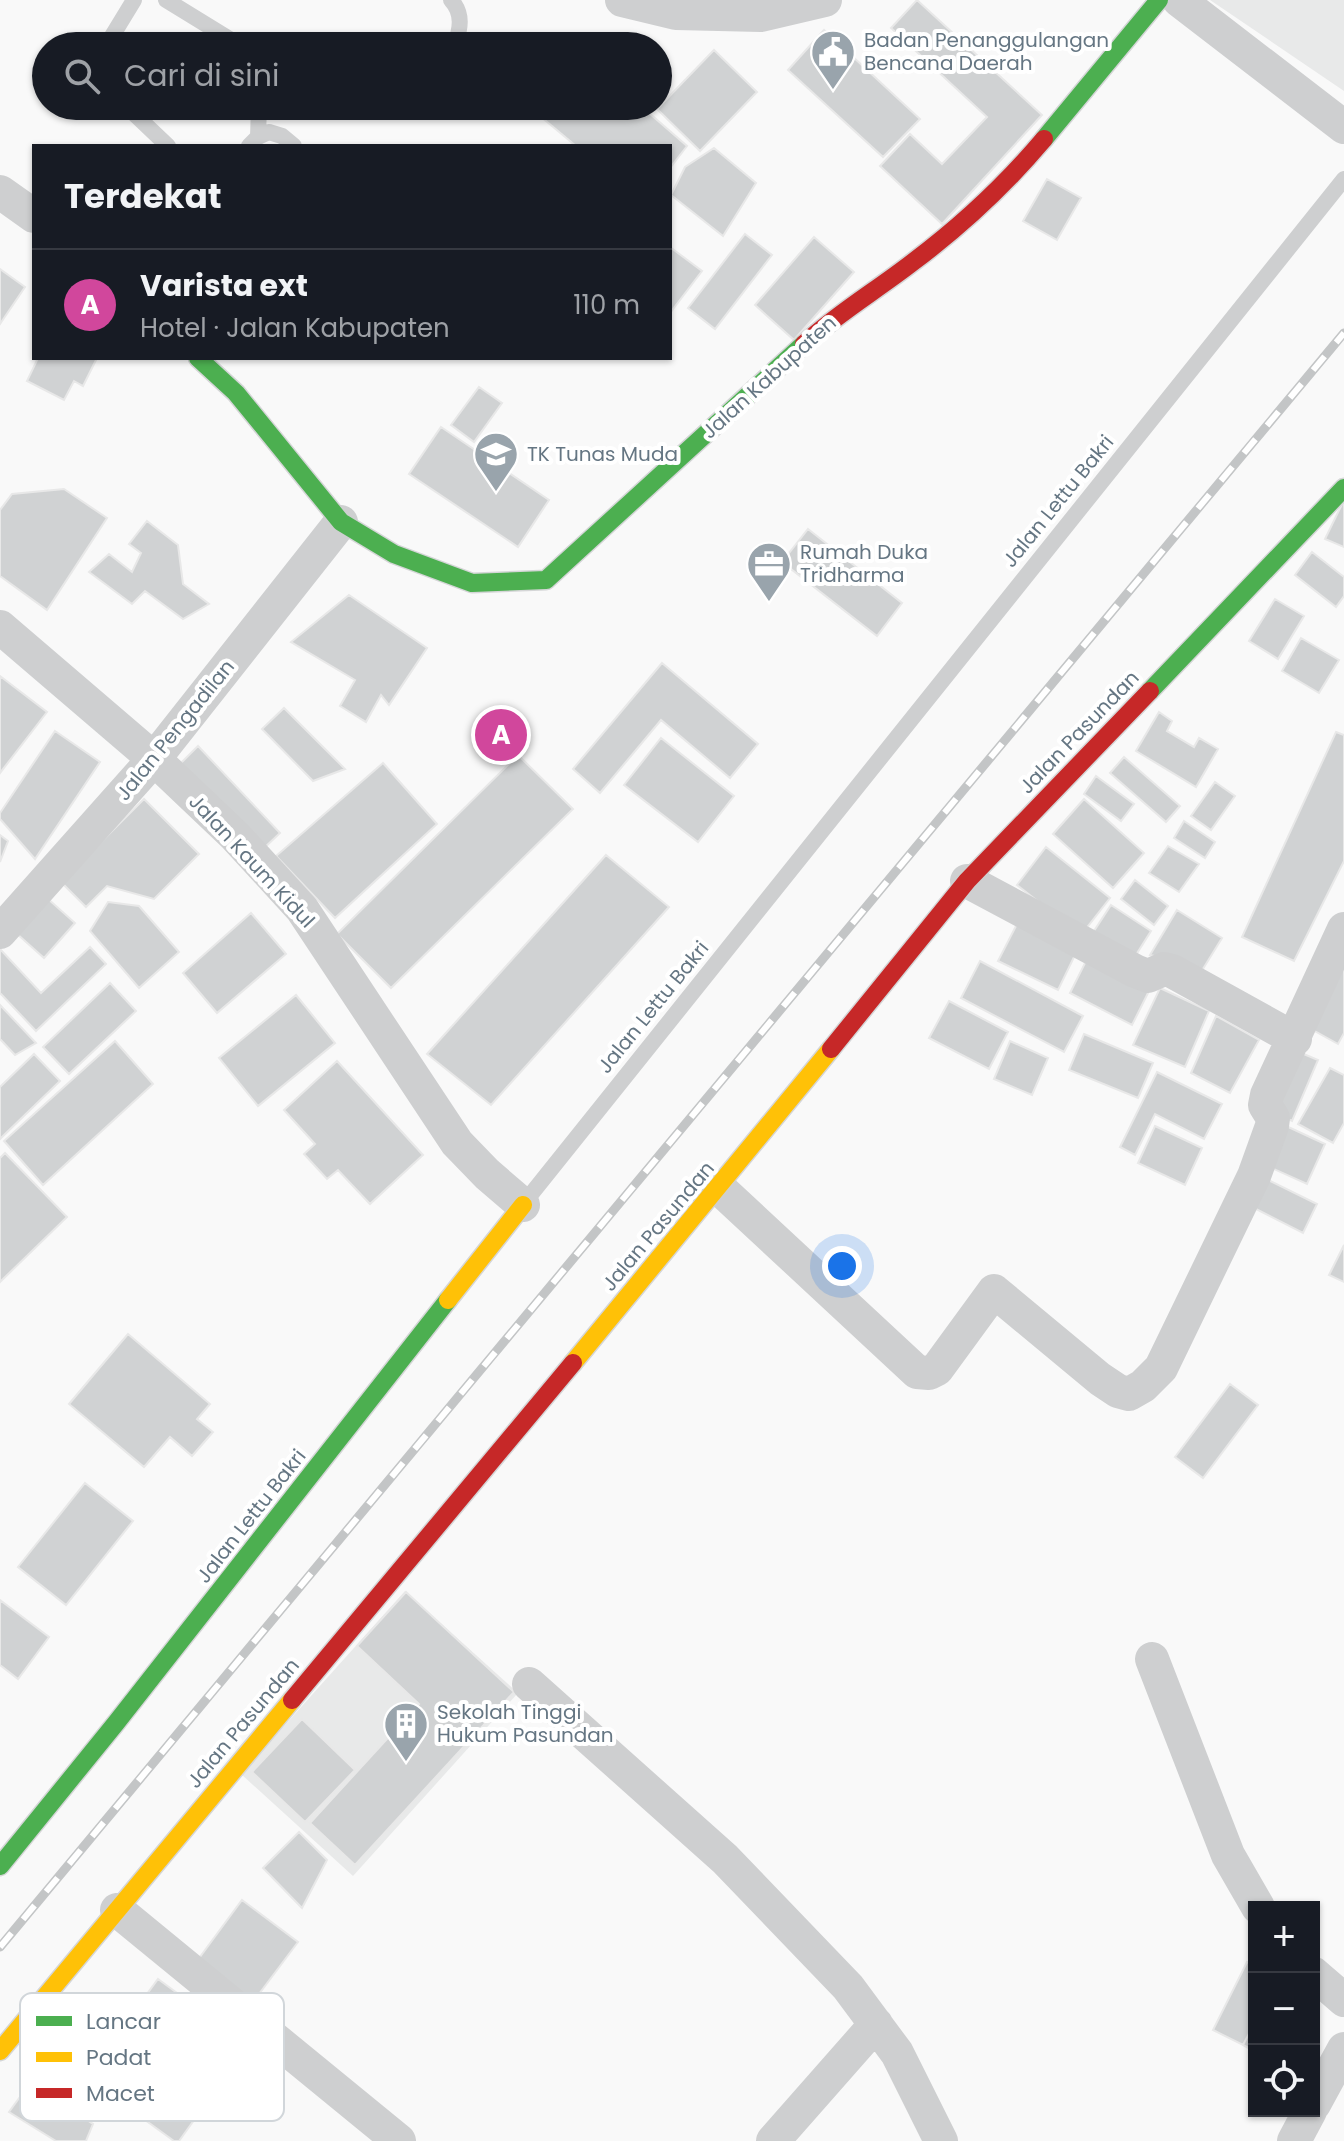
<!DOCTYPE html>
<html lang="id">
<meta charset="utf-8">
<style>
:root{--surface:#171b24;--page:#20242c;--text:#f1f3f6;--muted:#9ea1a6;--line:#363941;--accent:#0b8043}
body{margin:0;font-family:Poppins,sans-serif;background:var(--page);color:var(--text)}
.controls{position:absolute;right:24px;bottom:24px;display:grid;overflow:hidden;border-radius:0px;box-shadow:0 2px 6px #0004}
.controls button{width:72px;height:72px;display:grid;place-items:center;padding:0;border:0;border-bottom:2px solid var(--line);background:var(--surface);color:var(--text);font:40px sans-serif}
.you{position:absolute;left:842px;top:1266px;width:28px;height:28px;margin:-20px;border:6px solid #fff;border-radius:50%;background:#1a73e8;box-shadow:0 0 0 12px #1a73e833}
.badge{display:grid;place-items:center;width:52px;height:52px;border-radius:50%;background:var(--accent);color:#fff;font-size:26px;font-weight:700}
.pin{position:absolute;translate:-50% -50%;border:4px solid #fff;box-shadow:0 2px 8px #0006}
.list{margin:0;padding:0;list-style:none}
h2{display:flex;justify-content:space-between;align-items:center;height:104px;margin:0;padding:0 32px;font-size:34px}
h2 small{font-size:26px;font-weight:400;color:var(--muted)}
.list li{display:grid;grid-template-columns:52px 1fr auto;gap:24px;align-items:center;box-sizing:border-box;height:112px;padding:0 32px;border-top:2px solid var(--line)}
.list b{display:block;font-size:30px;white-space:nowrap}
.list p{margin:0;font-size:26px;white-space:nowrap;color:var(--muted)}
.list em{font-size:26px;font-style:normal;color:var(--muted)}
.icon{flex:none;width:44px;height:44px;fill:none;stroke:currentColor;stroke-width:2;stroke-linecap:round;stroke-linejoin:round}
.map{position:relative;flex:none;width:1344px;height:2141px;overflow:hidden}
.search{position:absolute;background:var(--surface);box-shadow:0 2px 6px #0004;left:32px;top:32px;width:640px;height:88px;display:flex;align-items:center;gap:20px;box-sizing:border-box;padding:0 28px;border-radius:44px;color:var(--muted);font-size:30px}
.panel{position:absolute;background:var(--surface);box-shadow:0 2px 6px #0004;left:32px;top:144px;width:640px;height:216px;border-radius:0px}
.map>svg:first-child{display:block}
</style>
<div class="map">
<svg width="1344" height="2141" viewBox="0 0 1344 2141">
<rect width="100%" height="100%" fill="#f9f9f9"/>
<!-- built -->
<path fill="#e8e9e9" d="M1210,0h134v91z
M405,1591l113,102 -165,183 -112,-102z"/>
<!-- building -->
<path fill="#d0d2d3" stroke="#e8e8e8" stroke-width="2" d="M917,0l125,115 -100,109 -62,-58 30,-32 32,30 45,-47 -96,-89z
M824,30l96,89 -37,38 -95,-87z
M714,50l43,42 -57,59 -43,-42z
M528,106h113l46,40 -17,22v-22h-94z
M714,148l42,35 -33,53 -52,-41 14,-28z
M1047,179l34,19 -24,42 -34,-19z
M745,234l27,21 -57,74 -27,-21z
M814,237l40,35 -60,68 -39,-35z
M670,247l32,24 -32,42z
M0,269l25,18 -25,37z
M38,358h59l-14,28 -9,-5 -10,19 -37,-19z
M479,387l23,16 -28,39 -23,-17z
M441,427l108,73 -31,47 -109,-73z
M64,489l43,29 -60,92 -47,-34v-66l12,-16z
M1344,500v47l-19,-8z
M147,521l31,24 5,39 26,20 -26,15 -38,-28 -13,13 -43,-32 20,-18 23,18 9,-19 -12,-9z
M808,529l94,74 -25,33 -95,-74z
M1312,552l32,25v19l-8,11 -41,-32z
M349,595l78,53 -38,57 -8,-10 -15,27 -26,-16 15,-26 -64,-38z
M1275,599l29,17 -26,43 -29,-18z
M1301,638l38,22 -20,33 -37,-22z
M662,663l96,81 -28,34 -69,-58 -61,73 -27,-24z
M0,676l47,36 -47,61z
M284,708l61,61 -32,12 -51,-52z
M1159,712l13,9 -5,10 27,16 5,-9 19,11 -22,38 -60,-36z
M55,731l45,31 -65,97 -35,-40v-6z
M1336,732l8,3v126l-50,100 -52,-24z
M661,738l73,58 -36,46 -74,-57z
M198,746l82,87 -18,17 -82,-86z
M518,755l55,54 -182,179 -54,-54z
M1124,757l56,49 -14,16 -56,-49z
M383,763l54,61 -102,94 -59,-62z
M1096,776l38,28 -13,17 -37,-27z
M1215,782l20,14 -24,34 -20,-14z
M144,799l55,55 -45,45 -47,-13 -21,21 -25,-25z
M1084,799l60,54 -31,35 -60,-54z
M1184,821l31,21 -10,16 -31,-20z
M0,835l8,6 -8,21z
M1168,846l31,18 -20,28 -30,-19z
M1046,847l64,51 -29,37 -64,-50z
M606,855l63,52 -178,198 -64,-51z
M1135,880l33,26 -14,19 -33,-26z
M47,898l28,25 -31,35 -28,-25z
M108,902l31,4 40,46 -40,36 -49,-57z
M1111,905l40,26 -17,27 -40,-27z
M1177,910l45,28 -24,39 -30,-18 -18,-4z
M251,913l35,41 -69,59 -34,-40z
M1018,922l59,29 -19,39 -60,-29z
M90,947l16,17 -70,67 -36,-38v-44l41,44z
M1344,953v80l-6,11 -34,-19z
M1087,959l62,32 -17,34 -62,-32z
M980,961l103,55 -19,36 -103,-54z
M110,983l26,28 -67,63 -26,-27z
M1160,988l49,23 -24,56 -52,-22z
M296,995l39,48 -77,63 -39,-48z
M949,1001l59,31 -19,37 -60,-31z
M0,1005l36,38 -21,12 -15,-16z
M1216,1016l43,24 -29,53 -39,-20z
M1084,1034l69,29 -15,35 -69,-28z
M115,1041l38,43 -110,101 -39,-44z
M1010,1041l38,17 -16,37 -38,-16z
M1299,1052l19,8 -26,61 -19,-9z
M34,1054l26,27 -60,58v-52z
M337,1061l86,94 -53,49 -32,-34 -11,9 -23,-25 11,-10 -31,-34z
M1330,1068l14,7v48l-11,20 -35,-19z
M1157,1072l65,32 -18,35 -49,-25 -20,41 -15,-8z
M1284,1125l41,19 -18,40 -42,-19z
M1155,1126l47,22 -17,37 -47,-22z
M5,1153l62,64 -67,65v-124z
M1264,1178l53,26 -14,29 -53,-27z
M1344,1245v37l-15,-7z
M128,1334l82,70 -13,15 16,13 -21,24 -22,-19 -26,30 -75,-63z
M1230,1384l28,21 -55,73 -28,-21z
M85,1483l48,38 -67,84 -48,-38z
M406,1592l108,100 -159,173 -45,-42 109,-119 -62,-58z
M0,1600l49,37 -31,42 -18,-14z
M302,1719l53,51 -50,52 -53,-50z
M299,1832l28,28 -25,48 -39,-40z
M242,1900l56,42 -45,60 -56,-41z
M1247,1962l7,3v59l-11,21 -30,-15z
M158,1979l90,66 -69,96h-5l-88,-64z
M1254,2024v27l-11,-6z
M30,2083l63,41 -7,17h-30l-47,-29z"/>
<g fill="none" stroke-linecap="round" stroke-linejoin="round">
<!-- fast casing -->
<g stroke="#d5d6d7" stroke-width="21">
<path id="fast" d="M1044,139l115,-139
M198,358l38,35 105,129 53,32 78,29 74,-3 258,-236
M1150,691l194,-203
M0,1866l116,-143 332,-423"/>
</g>
<!-- slow casing -->
<g stroke="#d5d6d7" stroke-width="21">
<path id="slow" d="M448,1300l75,-95
M573,1363l258,-314
M0,2051l292,-351"/>
</g>
<!-- jam casing -->
<g stroke="#d5d6d7" stroke-width="21">
<path id="jam" d="M804,344c34,-31 73,-54 109,-82 48,-36 93,-78 131,-123
M831,1049l136,-168 183,-190
M292,1700l281,-337"/>
</g>
<!-- lane -->
<path stroke="#cecfd0" stroke-width="16" d="M166,0l75,46
M451,0c13,14 9,29 4,46
M106,46l28,-46
M126,106l42,40
M258,137l1,-31
M249,146l9,-9 11,-5 13,4 12,10
M524,1203l820,-1024"/>
<!-- street -->
<path stroke="#cecfd0" stroke-width="34" d="M622,0l54,13 85,2 64,-15
M1179,0l165,127
M0,192l34,24
M0,627l154,132 81,77 67,73 155,234 30,31 36,31
M967,881l168,90 13,5 16,-7 8,2 123,68
M0,932l154,-173 187,-237
M719,1188l198,184 12,1 8,-4 57,-78 106,88 18,12 11,3 14,-8 18,-18 93,-192 18,-50 1,-8 -8,-13 2,-10 77,-166
M1152,1659l76,196 30,52
M529,1684l196,175 123,128 49,66 44,88
M117,1910l282,231
M1314,1974l30,26
M1314,2104l30,-55
M773,2141l103,-117
M1294,2141l16,-30"/>
<!-- fast -->
<use href="#fast" stroke="#4caf50" stroke-width="18"/>
<!-- slow -->
<use href="#slow" stroke="#ffc107" stroke-width="18"/>
<!-- jam -->
<use href="#jam" stroke="#c62828" stroke-width="18"/>
<!-- rail casing -->
<g stroke="#c3c5c6" stroke-width="9">
<path id="rail" d="M0,1947l1344,-1614"/>
</g>
<!-- rail -->
<use href="#rail" stroke="#fff" stroke-width="6" stroke-dasharray="18" stroke-linecap="butt"/>
</g>
<!-- icons -->
<defs>
<g id="civic-pin" transform="scale(2.3)"><path d="M0 17L-7.5 6A9.5 9.5 0 1 1 7.5 6Z" fill="#99a4ac" stroke="#fff"/><path d="M-.6-6.5H3V-4.5H.6V-3L4-1V1h2V6H-6V1h2V-1L-.6-3ZM-1.2 2.5V6h2.4V2.5Z" fill="#fff"/></g>
<g id="school-pin" transform="scale(2.3)"><path d="M0 17L-7.5 6A9.5 9.5 0 1 1 7.5 6Z" fill="#99a4ac" stroke="#fff"/><path d="M0-5L7-2L0 1L-7-2ZM-4 1L0 2.5L4 1V4Q0 6-4 4Z" fill="#fff"/></g>
<g id="office-pin" transform="scale(2.3)"><path d="M0 17L-7.5 6A9.5 9.5 0 1 1 7.5 6Z" fill="#99a4ac" stroke="#fff"/><path d="M-6-3h4V-5.5h4V-3h4V5H-6ZM-1-4.5V-3h2v-1.5ZM-6 0V1H6V0Z" fill="#fff"/></g>
<g id="building-pin" transform="scale(2.3)"><path d="M0 17L-7.5 6A9.5 9.5 0 1 1 7.5 6Z" fill="#99a4ac" stroke="#fff"/><path d="M-4-6H4V6H1V3H-1V6H-4ZM-2.5-4.3h1.7v1.8h-1.7ZM.8-4.3h1.7v1.8H.8ZM-2.5-1h1.7V.8h-1.7ZM.8-1h1.7V.8H.8Z" fill="#fff"/></g>
</defs>
<g fill-rule="evenodd">
<use href="#civic-pin" x="833" y="52"/>
<use href="#school-pin" x="496" y="454"/>
<use href="#office-pin" x="769" y="564"/>
<use href="#building-pin" x="406" y="1724"/>
</g>
<g text-anchor="middle" dominant-baseline="central" stroke-width="8" stroke-linejoin="round" paint-order="stroke">
<!-- poi labels -->
<g font-size="20" fill="#657683" stroke="#fff" text-anchor="start">
<text x="864" y="40">Badan Penanggulangan<tspan x="864" dy="23">Bencana Daerah</tspan></text>
<text x="527" y="454">TK Tunas Muda</text>
<text x="800" y="552">Rumah Duka<tspan x="800" dy="23">Tridharma</tspan></text>
<text x="437" y="1712">Sekolah Tinggi<tspan x="437" dy="23">Hukum Pasundan</tspan></text>
</g>
<!-- street labels -->
<g font-size="20" fill="#657683" stroke="#fff">
<text transform="translate(769 377) rotate(-42)">Jalan Kabupaten</text>
<text transform="translate(1058 501) rotate(-51)">Jalan Lettu Bakri</text>
<text transform="translate(175 730) rotate(-51)">Jalan Pengadilan</text>
<text transform="translate(1079 732) rotate(-46)">Jalan Pasundan</text>
<text transform="translate(252 861) rotate(47)">Jalan Kaum Kidul</text>
<text transform="translate(653 1007) rotate(-51)">Jalan Lettu Bakri</text>
<text transform="translate(658 1226) rotate(-50)">Jalan Pasundan</text>
<text transform="translate(251 1516) rotate(-52)">Jalan Lettu Bakri</text>
<text transform="translate(243 1723) rotate(-50)">Jalan Pasundan</text>
</g>
</g>
<!-- legend -->
<rect x="20" y="1993" width="264" height="128" rx="12" fill="#fff" stroke="#d1d6da" stroke-width="2"/>
<rect x="36" y="2016" width="36" height="10" fill="#4caf50"/>
<rect x="36" y="2052" width="36" height="10" fill="#ffc107"/>
<rect x="36" y="2088" width="36" height="10" fill="#c62828"/>
<g font-size="22" fill="#657683">
<text x="86" y="2029">Lancar</text>
<text x="86" y="2065">Padat</text>
<text x="86" y="2101">Macet</text>
</g>
</svg>
<div class="controls">
<button>+</button>
<button>−</button>
<button><svg class="icon" aria-label="locate" viewBox="0 0 24 24"><circle cx="12" cy="12" r="6"/><path d="M12 2v4M12 18v4M2 12h4M18 12h4"/></svg></button>
</div>
<div class="you"></div>
<div class="pin badge" style="left:501px;top:735px;background:#d1479c">A</div>
<div class="search"><svg class="icon" aria-label="search" viewBox="0 0 24 24"><circle cx="10" cy="10" r="6"/><path d="M15 15l6 6"/></svg>Cari di sini</div>
<section class="panel">
<h2>Terdekat<small></small></h2>
<ul class="list">
<li><span class="badge" style="background:#d1479c">A</span><div><b>Varista ext</b><p>Hotel · Jalan Kabupaten</p></div><em>110 m</em></li>
</ul>
</section>
</div>
